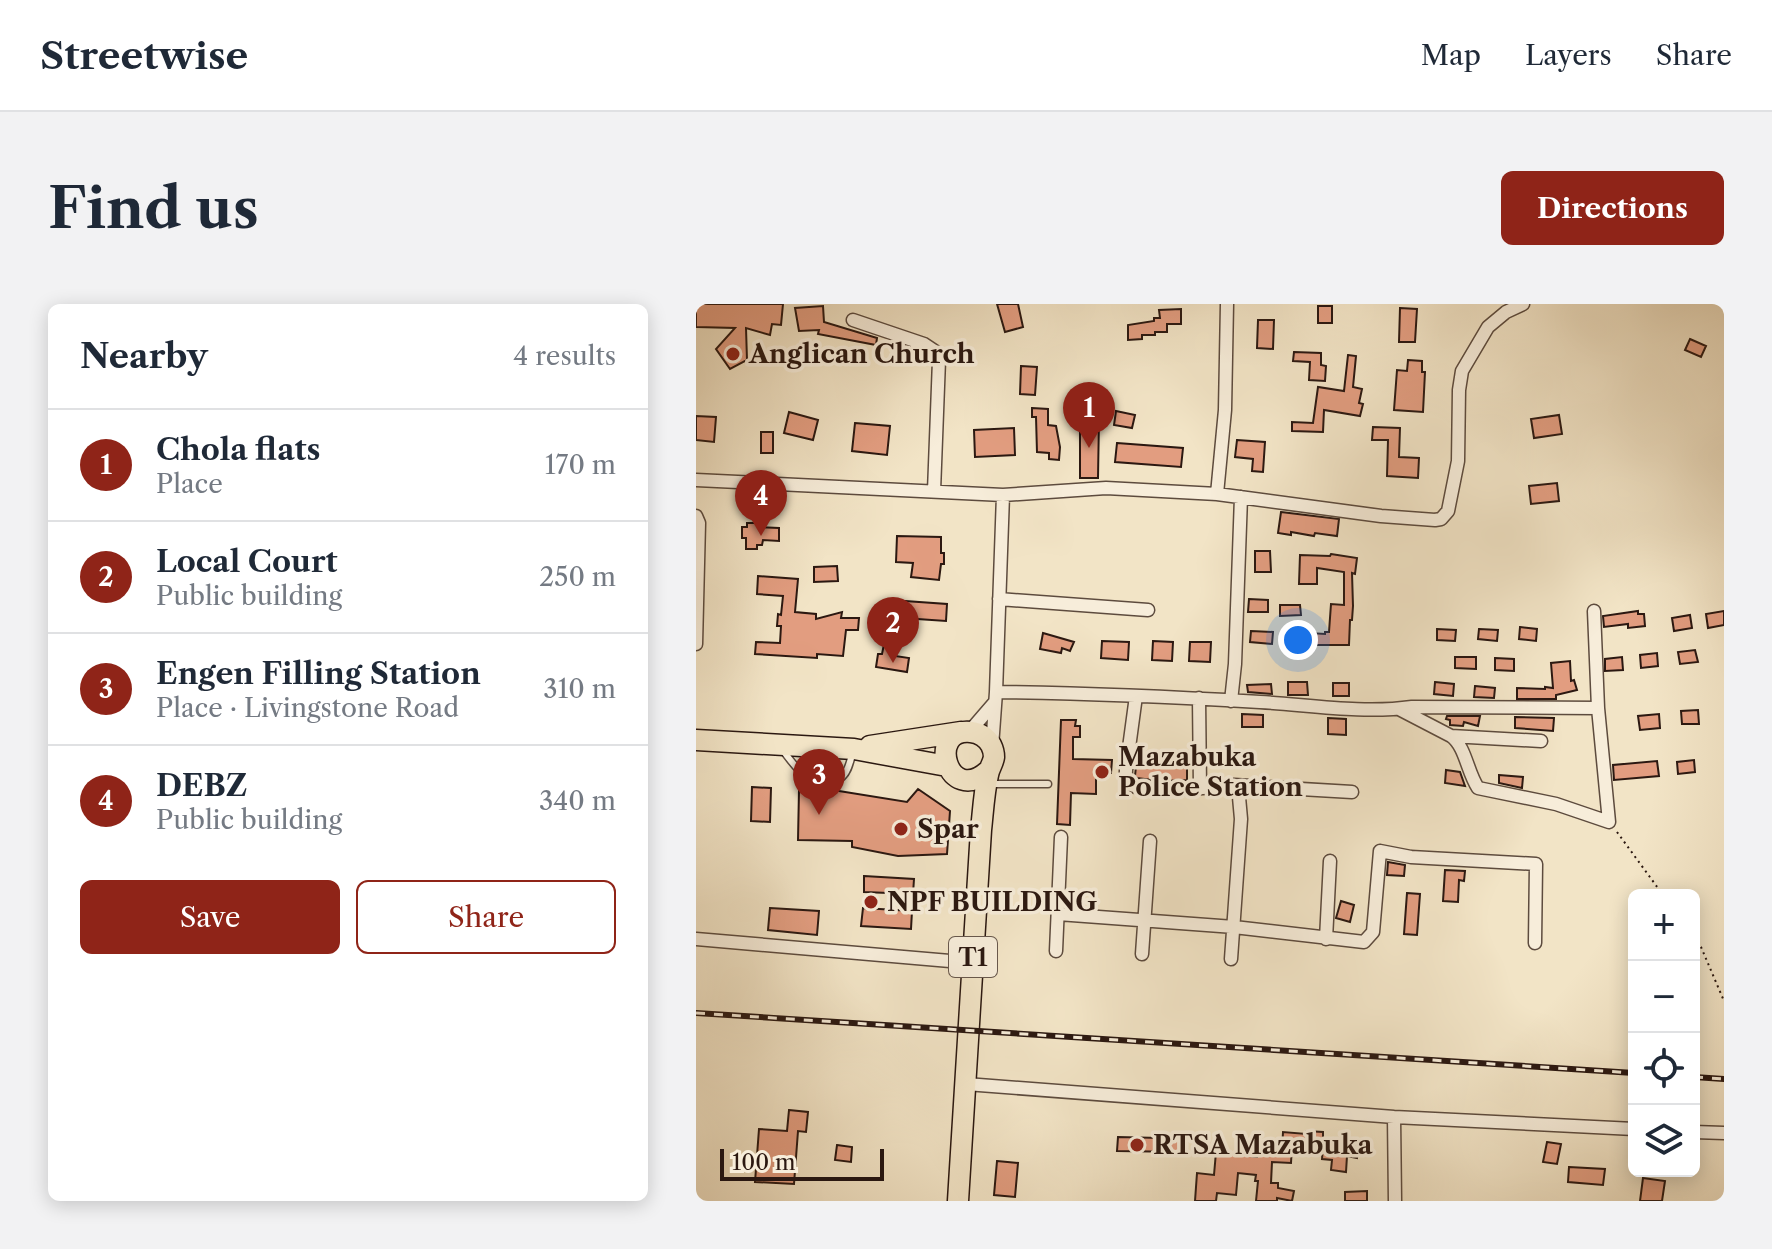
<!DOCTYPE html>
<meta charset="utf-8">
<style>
:root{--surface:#fff;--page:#f2f2f3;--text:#1f2937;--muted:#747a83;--line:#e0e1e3;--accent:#8f2418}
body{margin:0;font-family:"Libre Caslon Text",serif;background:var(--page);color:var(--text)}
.controls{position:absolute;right:24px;bottom:24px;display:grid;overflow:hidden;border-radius:12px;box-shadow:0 4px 20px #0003}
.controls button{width:72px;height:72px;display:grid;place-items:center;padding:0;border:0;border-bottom:2px solid var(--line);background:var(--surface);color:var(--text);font:40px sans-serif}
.scale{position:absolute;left:24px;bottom:20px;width:164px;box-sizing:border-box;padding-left:8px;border:4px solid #2b1811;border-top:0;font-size:22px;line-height:28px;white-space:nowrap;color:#2b1811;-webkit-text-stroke:6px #f7edda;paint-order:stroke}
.you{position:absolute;left:602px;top:336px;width:28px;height:28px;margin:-20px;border:6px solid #fff;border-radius:50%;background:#1a73e8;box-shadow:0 0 0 12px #1a73e833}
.badge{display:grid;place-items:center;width:52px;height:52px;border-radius:50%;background:var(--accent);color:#fff;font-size:26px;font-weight:700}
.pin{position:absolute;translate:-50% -66px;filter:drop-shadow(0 2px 4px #0008)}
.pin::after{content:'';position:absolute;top:42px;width:28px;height:24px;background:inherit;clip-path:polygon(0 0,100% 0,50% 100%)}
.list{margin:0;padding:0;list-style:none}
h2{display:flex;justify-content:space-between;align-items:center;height:104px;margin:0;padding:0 32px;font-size:34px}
h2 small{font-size:26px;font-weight:400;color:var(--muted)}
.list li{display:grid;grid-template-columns:52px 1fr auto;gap:24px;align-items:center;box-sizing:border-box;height:112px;padding:0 32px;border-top:2px solid var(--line)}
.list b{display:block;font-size:30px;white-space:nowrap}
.list p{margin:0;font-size:26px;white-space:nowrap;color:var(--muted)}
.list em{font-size:26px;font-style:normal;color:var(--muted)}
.actions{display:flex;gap:16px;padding:24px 32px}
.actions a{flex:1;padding:18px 0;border:2px solid var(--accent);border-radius:12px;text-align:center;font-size:28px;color:var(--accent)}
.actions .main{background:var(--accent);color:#fff}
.icon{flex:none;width:44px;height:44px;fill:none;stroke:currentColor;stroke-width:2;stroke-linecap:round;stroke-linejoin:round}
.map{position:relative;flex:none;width:1028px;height:897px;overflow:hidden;border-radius:12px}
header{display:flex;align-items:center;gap:48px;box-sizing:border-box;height:112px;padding:0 40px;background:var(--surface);border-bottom:2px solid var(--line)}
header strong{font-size:38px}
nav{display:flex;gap:44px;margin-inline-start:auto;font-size:28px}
.intro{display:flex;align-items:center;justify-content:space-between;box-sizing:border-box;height:192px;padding:0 48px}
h1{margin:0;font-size:56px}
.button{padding:20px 36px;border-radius:12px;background:var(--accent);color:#fff;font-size:28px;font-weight:700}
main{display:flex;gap:48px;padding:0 48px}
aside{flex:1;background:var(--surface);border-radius:12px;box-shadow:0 4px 20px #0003}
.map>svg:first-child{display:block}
</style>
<header>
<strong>Streetwise</strong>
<nav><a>Map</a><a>Layers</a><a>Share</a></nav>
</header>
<div class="intro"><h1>Find us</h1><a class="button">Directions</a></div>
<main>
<aside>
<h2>Nearby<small>4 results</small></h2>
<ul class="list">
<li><span class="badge">1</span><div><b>Chola flats</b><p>Place</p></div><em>170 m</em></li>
<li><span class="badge">2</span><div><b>Local Court</b><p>Public building</p></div><em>250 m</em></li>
<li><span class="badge">3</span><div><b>Engen Filling Station</b><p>Place · Livingstone Road</p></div><em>310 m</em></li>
<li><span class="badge">4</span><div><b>DEBZ</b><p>Public building</p></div><em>340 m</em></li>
</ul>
<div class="actions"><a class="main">Save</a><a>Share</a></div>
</aside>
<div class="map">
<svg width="1028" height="897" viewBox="0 0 1028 897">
<rect width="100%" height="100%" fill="#f2e4c6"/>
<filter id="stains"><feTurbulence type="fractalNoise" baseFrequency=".0025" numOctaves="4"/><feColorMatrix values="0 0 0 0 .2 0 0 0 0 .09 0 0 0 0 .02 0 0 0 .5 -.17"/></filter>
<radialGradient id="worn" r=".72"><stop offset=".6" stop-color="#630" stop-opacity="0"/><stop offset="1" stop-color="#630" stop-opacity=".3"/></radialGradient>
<!-- building -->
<path fill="#e29d80" stroke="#2b1811" stroke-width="2" d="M0,0h87l-2,21 -9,-1 -2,11 -24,-7 1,32 -17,9 -14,-20 19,-21 -39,-1z
M301,0h21l5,23 -18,5z
M127,2l1,16 53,16 -1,7 -58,-11 1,-4 -20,1 -4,-23z
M622,2h14v17h-14z
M704,4l17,1 -2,33h-16z
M485,5v15h-14v8h-12v3h-13v4l-14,1v-15l26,-4v-3h6l-1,-8z
M562,16h16l-1,29 -16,-1z
M994,35l16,7 -5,11 -16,-7z
M598,48l27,1v12l5,1 -1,15 -16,-1 1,-18 -17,-1z
M652,51l8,1 -3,31 9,2 -3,14 4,1 -3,12 -36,-6 -1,22 -31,-1v-9l21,1 5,-36 26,4z
M712,56l14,1v11h3l-2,40 -29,-2 3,-40 10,1z
M325,62l16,1 -2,28 -15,-1z
M336,104l16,1v16l8,1 4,21 -1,13 -10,-1v-6l-12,-1 -1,-35h-4z
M420,107l19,4 -3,13 -18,-3z
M93,108l29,8 -5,20 -29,-7z
M863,111l3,19 -28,4 -3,-19z
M0,112l20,1 -2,25 -18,-2z
M384,112l19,2 -1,60h-18z
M159,119l35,3 -3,29 -35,-4z
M677,123l27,1 -1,29 20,1 -1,20 -31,-2 1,-36h-16z
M318,124l1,27 -40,2 -1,-27z
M65,128h12v21h-12z
M541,136l28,2 -2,30 -11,-1 1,-12 -18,-2z
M421,139l66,5 -2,19 -66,-5z
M861,179l2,18 -28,3 -2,-18z
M585,208l58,7 -2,17 -22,-3 -1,3 -23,-4v3l-13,-2z
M51,219h9l2,4 21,1v13l-16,-1 -1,5h-5v4h-11v-11h-4v-11h5z
M201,232l44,1v16h3v11h-3l-2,16 -28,-3 2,-14 -17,-1z
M559,247h15l1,21h-16z
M635,250l26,4 -2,16 -3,-1 1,33 -1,14h-2l-1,25h-57l1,-13 32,2v-2h4l2,-28 13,1v-33l-27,-4v16h-18l1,-29 30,1z
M141,262l1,15 -24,1v-15z
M62,272l40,3 -3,33 21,2v5l26,-7 -1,6h18l-1,12h-12l-3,26 -26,-2v4l-62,-4 1,-12 24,1 1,-17h-4l1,-12 3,1 2,-19 -26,-2z
M553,295l19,1v12h-20z
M209,297l42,3 -1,17 -43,-3z
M584,301h20l1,10 -21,1z
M942,307v3h6l1,12 -17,2v-4l-24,3 -1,-11z
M1028,307v14l-16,3 -2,-14z
M994,311l2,13 -18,3 -2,-13z
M824,323l17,2 -1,12 -17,-2z
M741,325l19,1 -1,11 -18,-1z
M783,325l19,1 -1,11 -19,-2z
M191,326l13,2 -5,24 14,2 -2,14 -31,-5 2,-13h4z
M555,327l22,1 -1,12 -22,-2z
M347,329l31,9 -4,9 -8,-3 -1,5 -21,-4z
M406,337l27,1 -1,18 -27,-2z
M457,337l20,1 -1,19 -20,-1z
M494,338h21l-1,20 -21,-1z
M999,346l3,12 -18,2 -2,-12z
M961,349l1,13 -17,2 -1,-13z
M759,353h21v12l-21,-1z
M926,353l1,13 -18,1v-12z
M799,354l19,1v12l-19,-1z
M874,357l1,20 3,-1 3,10 -21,5v4h-39v-11l28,1v-2l8,1 -2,-25z
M592,378h19l1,13h-20z
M739,378l19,2 -1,12 -19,-2z
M637,379h16v13h-16z
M575,380l1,10 -24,-2 -1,-7z
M779,382l20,2 -1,10 -20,-1z
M1002,406l1,14h-17l-1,-13z
M546,410l21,1v12h-21z
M963,410l1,14 -20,2 -2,-14z
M751,412h33l-2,10 -14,-4 -1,4 -13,-1v-5l-4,-1z
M819,413l39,1 -1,13 -38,-3z
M632,414l18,1v16l-18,-1z
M365,416h15l-1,6h5v11h-7v22l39,1 -1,13 -15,-1v22l-25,-1 -1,32 -13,-1z
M441,453l28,2v7l22,2v12l-27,1 -23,-3 -2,-2z
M998,456l1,12 -17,2 -1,-12z
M961,457l2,15 -45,4 -1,-15z
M750,466l14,2 5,14 -20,-3z
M803,471l24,2 -1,11 -23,-5z
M56,483l19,1 -1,34 -19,-1z
M222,485l32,22 -3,43 -49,2 -46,-9v-6l-54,-1 1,-50 40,1 68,11z
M692,558l17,3 -1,11 -17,-1z
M749,566l20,1 -1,10 -5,-1 -1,22 -15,-1z
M168,572l50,3 -1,15 -49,-2z
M711,589l13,1 -3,41 -13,-1z
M645,597l13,4 -4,17 -14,-4z
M74,604l49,3 -2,24 -49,-5z
M167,604l49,3 -1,18 -50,-3z
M93,806l19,2 -2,20 -8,-1 -4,53 -39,-2 4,-53 28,2z
M610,827l17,1v6l36,4 -2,16 -10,-2 -1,16 -15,-2 1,-10 -10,-1 1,-13 -31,-1 -1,18 -19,-1 -1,21h7v5l16,3 -2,10 -15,-3v3h-21l2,-20h-3l1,-6 -18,-2 -2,22 -19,-2 -1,8h-21l2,-28 17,2 2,-23 41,5 1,-8 24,2 1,-19 23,2z
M465,832l23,1v15l-67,-1 1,-14 43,1z
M851,838l14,2 -4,20 -14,-2z
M141,841l15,2 -1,15 -16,-2z
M301,857l21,2 -3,34 -21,-2z
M873,863l36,2 -2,16 -35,-3z
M947,874l22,3 -3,20h-22z
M671,887v10h-22v-9z"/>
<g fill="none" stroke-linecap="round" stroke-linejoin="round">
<!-- service casing -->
<g stroke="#5d4b3e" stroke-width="9">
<path id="service" d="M86,445c5,7 11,15 17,21 9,8 33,16 43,7 7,-6 8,-17 11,-25
M292,480h60"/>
</g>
<!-- minor casing -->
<g stroke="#5d4b3e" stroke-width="15">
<path id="minor" d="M157,16l71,24 12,8 3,8 -5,131
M0,176l307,15 103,-7 111,6 164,22 54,4 6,-1 7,-8 10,-50 1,-71 3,-19 26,-44 18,-15 17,-8
M521,190l8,-84 2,-106
M0,212l3,7 -3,121
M303,295l149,11
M898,307l4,97
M300,388c88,1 176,5 264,10 50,3 103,12 152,5l186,1 11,114 -53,-18 -78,-16c-11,-16 -12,-41 -27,-52l-52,-27
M440,392l-10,74c0,4 -1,9 1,12 9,14 89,5 107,3l5,12 2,22 -10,140
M503,394l1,90
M535,397l4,-37 6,-167
M274,427l25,-29
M755,432l90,5
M296,443l4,-55 7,-197
M538,481l118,7
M362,610l176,13 130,15 9,-10 7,-81 31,6 125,7 -1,79
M0,635l277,24
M630,635l4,-78
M360,647l5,-114
M446,650l8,-113
M270,780l428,33 240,12
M698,813l1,84
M998,828l30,1"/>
</g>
<!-- trunk casing -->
<g stroke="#2b1811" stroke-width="23">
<path id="trunk" d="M0,436l158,9 93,17
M174,442l91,-14
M262,897l23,-371c2,-18 3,-38 7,-55 1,-7 5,-11 6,-18 0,-4 -1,-8 -3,-12 -4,-7 -11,-12 -20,-13 -45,-5 -24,75 17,39"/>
</g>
<!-- path -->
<path stroke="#2b1811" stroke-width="2" stroke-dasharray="2 4" stroke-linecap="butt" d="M921,528l46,63
M998,633l7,10 23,54"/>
<!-- service -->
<use href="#service" stroke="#f7edda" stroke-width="6"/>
<!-- minor -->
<use href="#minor" stroke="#f7edda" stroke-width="12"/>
<!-- trunk -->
<use href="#trunk" stroke="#f2e4c6" stroke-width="20"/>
<!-- rail casing -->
<g stroke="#2b1811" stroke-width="6">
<path id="rail" d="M0,709l938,60
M998,773l30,2"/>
</g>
<!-- rail -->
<use href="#rail" stroke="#f7edda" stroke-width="3" stroke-dasharray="9" stroke-linecap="butt"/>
</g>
<!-- markers -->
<g fill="#8f2418" stroke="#f7edda" stroke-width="3">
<circle cx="37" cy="50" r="8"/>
<circle cx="406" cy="468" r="8"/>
<circle cx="205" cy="525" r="8"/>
<circle cx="175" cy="598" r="8"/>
<circle cx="441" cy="841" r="8"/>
</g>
<g text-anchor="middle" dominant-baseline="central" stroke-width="7" stroke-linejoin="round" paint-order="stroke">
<!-- shield labels -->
<rect fill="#f7edda" stroke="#68584d" stroke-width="2" x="253" y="633" width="48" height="40" rx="6"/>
<g font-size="24" font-weight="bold" fill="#2b1811">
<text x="277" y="653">T1</text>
</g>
<!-- poi labels -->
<g font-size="26" font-weight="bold" fill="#2b1811" stroke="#f7edda" text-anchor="start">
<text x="53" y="50">Anglican Church</text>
<text x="422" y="453">Mazabuka<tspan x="422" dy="30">Police Station</tspan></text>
<text x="221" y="525">Spar</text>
<text x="191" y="598">NPF BUILDING</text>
<text x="457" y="841">RTSA Mazabuka</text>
</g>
</g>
<rect width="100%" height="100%" filter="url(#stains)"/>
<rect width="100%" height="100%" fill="url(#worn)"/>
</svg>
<div class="controls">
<button>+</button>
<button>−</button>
<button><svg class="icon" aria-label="locate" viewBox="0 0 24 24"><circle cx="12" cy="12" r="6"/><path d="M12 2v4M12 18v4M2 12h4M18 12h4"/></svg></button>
<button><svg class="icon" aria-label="layers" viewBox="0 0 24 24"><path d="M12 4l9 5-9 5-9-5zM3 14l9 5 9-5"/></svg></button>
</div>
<div class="scale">100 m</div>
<div class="you"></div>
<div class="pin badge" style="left:393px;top:144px">1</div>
<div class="pin badge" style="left:197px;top:359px">2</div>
<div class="pin badge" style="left:123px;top:511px">3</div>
<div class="pin badge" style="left:65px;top:232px">4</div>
</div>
</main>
